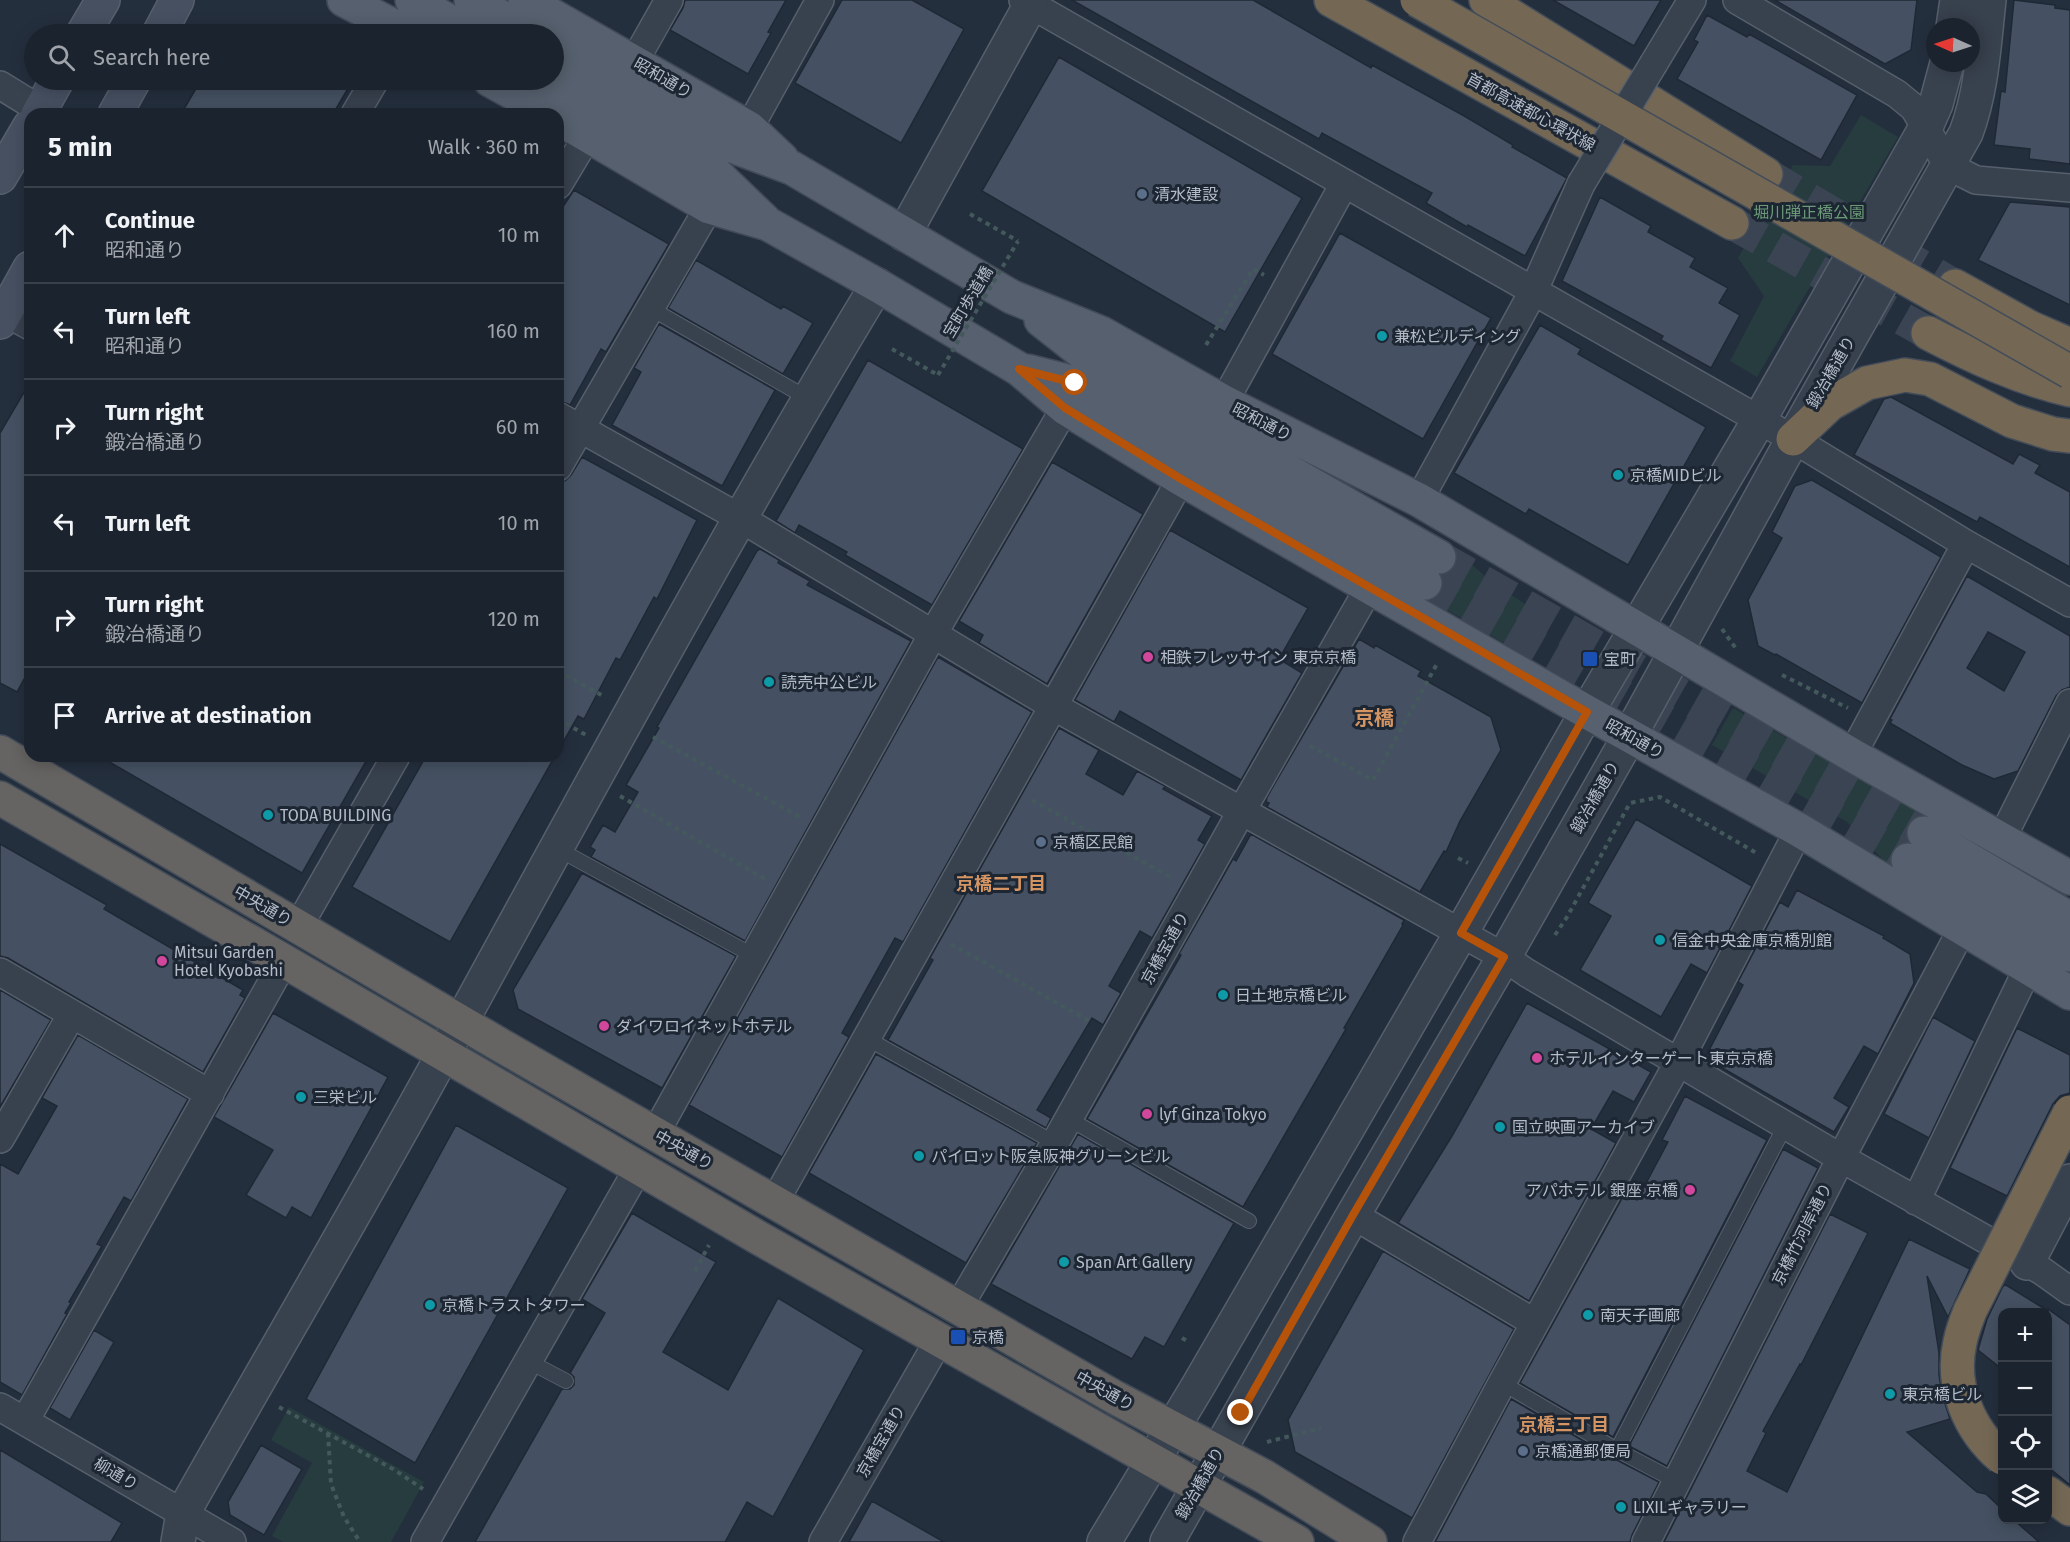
<!DOCTYPE html>
<meta charset="utf-8">
<style>
:root{--surface:#1b232e;--page:#282f3a;--text:#f1f3f6;--muted:#a0a4aa;--line:#39404a}
body{margin:0;font-family:"Fira Sans","Noto Sans JP",sans-serif;background:var(--page);color:var(--text)}
.controls{position:absolute;right:18px;bottom:18px;display:grid;overflow:hidden;border-radius:12px;box-shadow:0 3px 15px #0003}
.controls button{width:54px;height:54px;display:grid;place-items:center;padding:0;border:0;border-bottom:2px solid var(--line);background:var(--surface);color:var(--text);font:30px sans-serif}
.compass{position:absolute;left:1926px;top:18px;width:54px;height:54px;border-radius:50%;background:var(--surface);box-shadow:0 3px 15px #0003;rotate:273deg}
.stop{position:absolute;width:18px;height:18px;margin:-14px;border:4px solid #b45309;border-radius:50%;background:#fff}
.stop.end{background:#b45309;border-color:#fff;box-shadow:0 2px 6px #0008}
.list{margin:0;padding:0;list-style:none}
h2{display:flex;justify-content:space-between;align-items:center;height:78px;margin:0;padding:0 24px;font-size:26px}
h2 small{font-size:20px;font-weight:400;color:var(--muted)}
.list li{display:grid;grid-template-columns:39px 1fr auto;gap:18px;align-items:center;box-sizing:border-box;height:96px;padding:0 24px;border-top:2px solid var(--line)}
.list b{display:block;font-size:22px;white-space:nowrap}
.list p{margin:0;font-size:20px;white-space:nowrap;color:var(--muted)}
.list em{font-size:20px;font-style:normal;color:var(--muted)}
.icon{flex:none;width:33px;height:33px;fill:none;stroke:currentColor;stroke-width:2;stroke-linecap:round;stroke-linejoin:round}
.map{position:relative;flex:none;width:2070px;height:1542px;overflow:hidden}
.search{position:absolute;background:var(--surface);box-shadow:0 3px 15px #0003;left:24px;top:24px;width:540px;height:66px;display:flex;align-items:center;gap:15px;box-sizing:border-box;padding:0 21px;border-radius:33px;color:var(--muted);font-size:22px}
.panel{position:absolute;background:var(--surface);box-shadow:0 3px 15px #0003;left:24px;top:108px;width:540px;height:654px;border-radius:18px}
.map>svg:first-child{display:block}
</style>
<div class="map">
<svg width="2070" height="1542" viewBox="0 0 2070 1542">
<rect width="100%" height="100%" fill="#242f3e"/>
<!-- green -->
<path fill="#263c3f" d="M1861,115l37,22 -141,240 -27,-16 34,-65 -26,-38 55,-93 37,1z
M1451,545l39,36 52,34 -22,37 -97,-56z
M1733,708l194,109 -33,54 -47,-49 -135,-77z
M289,1407l135,75 -33,60h-108l-11,-6 40,-73 -41,-23z"/>
<!-- building -->
<path fill="#455162" stroke="#1f2835" stroke-width="1.5" fill-rule="evenodd" d="M685,0h101l-18,32 3,1 -23,41 -78,-44 13,-22z
M842,0h70l52,29 -63,114 -106,-60z
M1072,0h181l118,68 1,-3 94,52 47,28 -1,2 55,31 -42,78 -57,-31 -1,2 -41,-24 6,-10 -110,-60 -3,6z
M1553,0h108l-27,46z
M1775,0h142l-6,50 -26,14z
M2014,0l41,5v3l15,2v154l-41,-5 1,-10 -36,-4 7,-54 4,1z
M1707,15l40,22 2,-3 108,61 -36,65 -144,-81 21,-37 -4,-2z
M1059,57l243,141 -77,134 -243,-141z
M201,80h152l-20,34h-152z
M574,190l95,54 -63,108 -5,-3 -31,56 -12,-5v-186z
M1600,197l51,29 -3,6 47,26 -5,9 38,21 -9,15 21,12 -29,53 -50,-28 2,-4 -101,-55z
M2010,202l60,5v98l-92,-45z
M1340,233l151,85 -68,121 -151,-85z
M696,260l85,49 2,-3 30,17 -30,51 -115,-66z
M659,324l116,66 -53,96 -110,-61 29,-53 -7,-4z
M1540,325l41,24 -3,5 128,73 -78,138 -99,-56 -3,5 -72,-41z
M868,360l155,89 -91,156 -87,-50 2,-3 -48,-27 -4,8 -19,-12z
M30,382v286l-13,24 -17,-9v-250z
M1891,397l122,67 6,-10 21,11 -5,8 35,19v75l-90,-50 -3,5 -123,-67 30,-56z
M582,457l115,63 -40,79 -3,-2 -34,63 -4,-2 -32,61 -6,-3 -20,35v-264l3,-5 5,-2 5,-5z
M1052,462l91,52 -96,170 -68,-41 4,-8 -24,-14z
M1812,480l129,77 -79,146 -86,-49 -1,1 -17,-9 -10,-46 34,-62 -10,-6 23,-46z
M1170,530l138,78 -29,51 23,14 -61,107 -121,-69 -6,11 -39,-22z
M760,549l19,11 -1,3 32,18 -3,4 104,56 -166,300 -154,-84 4,-7 -5,-3 13,-22 12,7 23,-40 -12,-7 33,-57 -2,-1 100,-176z
M1967,576l103,60v51l-8,3 -6,6 -38,75 -24,8 -32,-14 -72,-42 2,-3 -2,-1zM1988,632l37,20 -21,39 -37,-23z
M1359,639l15,9 1,-3 46,26 -3,5 73,41 10,33 -41,71 -14,31 -2,-1 -24,41 -153,-85 2,-4 -3,-1 1,-5z
M938,657l94,55 -129,230 -8,-4 -53,95 7,4 -67,120 -93,-52z
M1059,728l40,22 -13,24 37,21 14,-24 28,15 -2,3 49,27 -14,24 7,4 -53,94 -12,-7 -31,55 12,7 -18,32 -11,-7 -55,92 14,8 -5,10 -158,-88 45,-80 -3,-2z
M99,756h270l-67,117z
M426,756h129l-105,186 -98,-55z
M1636,819l116,67 -45,87 -16,-9 -30,53 -81,-47 31,-54 -23,-13z
M1251,834l153,86 -2,4 1,1 -59,103 2,1 -103,178 -156,-88 94,-164 -2,-1 54,-95 3,2z
M0,844l107,61 -3,4 139,81 -3,5 5,3 -42,74 -195,-114 -8,-2z
M582,873l154,83 -74,132 -144,-79 -5,-19z
M1797,890l87,46 -1,2 27,16 4,29 -36,71 -14,-8 -30,52 15,9 -15,25 -129,-74 38,-73 -5,-3 42,-80 8,5z
M0,990l51,30 -51,87z
M1527,1003l124,69 -17,30 -21,-11 -22,38 25,14 -87,158 -131,-78 54,-87z
M273,1013l115,64 -77,141 -19,-11 -6,11 -40,-23 27,-45 -59,-33z
M1933,1017l42,24 -46,97 -45,-24z
M2017,1028l53,27v38l-10,3 -7,8 -46,92 -57,-28z
M78,1035l110,64 -57,102 -7,-4 -27,47 5,2 -33,56 2,1 -6,10 2,1 -45,81 -22,-13v-218l18,10 39,-68 -15,-8z
M876,1054l161,89 -71,120 -157,-90z
M1685,1096l82,44 -154,297 -93,-54 105,-190 12,7 31,-58 -6,-2z
M456,1125l112,63 -153,275 -109,-64z
M1078,1134l156,89 -70,124 -19,-10 -13,22 -141,-75z
M1783,1149l35,19 -151,298 -38,-20z
M632,1213l84,49 -53,90 65,38 50,-92 86,52 -91,167 -26,-15 -22,40h-250l87,-153h8l4,-4v-8l-4,-4 35,-60 -23,-14z
M1830,1214l38,19 -67,132 -1,-1 -37,67 3,2 -19,38 40,21 122,-253 61,30 -22,48 -21,-41 12,77v22l3,19 8,25 -43,13 70,60 9,2 16,15v11h12l25,22h-375z
M1383,1251l131,78 -102,189 -117,-66 -7,-32z
M2006,1285l42,26v-2l22,16v160l-22,-18v-155h-46v57l-24,-19 9,-31 16,-33z
M94,1330l20,12 -44,78 -20,-12z
M1511,1399l102,59 46,24 -27,53 -2,7h-195z
M261,1445l41,24 -38,66 -34,-20 -2,-13z
M0,1450l122,73 -11,19h-111z
M872,1501l72,41h-95z"/>
<g fill="none" stroke-linecap="round" stroke-linejoin="round">
<!-- primary-tunnel -->
<path stroke="#3a4453" stroke-width="33" stroke-dasharray="33 16" stroke-linecap="butt" d="M1439,557l485,276
M1425,583l483,277"/>
<!-- motorway-tunnel -->
<path stroke="#3a4453" stroke-width="33" stroke-dasharray="33 16" stroke-linecap="butt" d="M1766,174l189,112
M1732,223l196,110"/>
<!-- service casing -->
<g stroke="#565f6c" stroke-width="16">
<path id="service" d="M650,308l159,91
M556,848l198,108
M866,1038l189,105
M1069,1119l180,102
M528,1361l38,20
M1502,1383l115,67 59,31
M1617,1450l169,-326"/>
</g>
<!-- minor casing -->
<g stroke="#565f6c" stroke-width="30">
<path id="minor" d="M1023,0l770,439 173,105 104,59
M1737,0l160,94 17,14 34,58 28,14 94,8
M634,62l35,-62
M1654,63l38,-63
M0,85l47,29
M355,114l20,-34
M749,128l71,-128
M558,185l30,-50
M5,312l25,14
M1224,402l120,-218
M558,416l182,102 313,188 451,251 23,16 314,185 201,113 28,20
M558,467l151,-260
M1419,500l114,-208 48,-108
M1852,755l114,-211
M2002,838l68,-135
M298,927l98,-171
M0,972l210,122
M655,1134l278,-500 132,-226
M0,1139l72,-125
M775,1201l406,-722
M1916,1201l112,-233
M1353,1215l182,108
M958,1308l97,-165 186,-331 128,-224
M0,1407l232,135
M25,1421l259,-460
M425,1542l214,-375
M823,1542l116,-202
M1417,1542l85,-159 176,-320 121,-233
M1646,1542l195,-384 121,-229"/>
</g>
<!-- tertiary casing -->
<g stroke="#565f6c" stroke-width="36">
<path id="tertiary" d="M1953,27l4,-27
M904,234l127,-230
M2027,1263l43,-82
M178,1542l5,-29c81,-144 165,-286 245,-431 147,-267 291,-536 449,-797
M1104,1542l94,-156 263,-453 126,-221 172,-292 166,-291 11,-25 11,-41
M1167,1542l186,-327 151,-258 126,-222 163,-296 173,-306c16,-43 18,-88 23,-133"/>
</g>
<!-- secondary casing -->
<g stroke="#565f6c" stroke-width="36">
<path id="secondary" d="M83,34l20,-34
M159,34l18,-34
M38,114l19,-34
M115,114l19,-34
M0,177l30,-51
M0,322l30,-54"/>
</g>
<!-- primary casing -->
<g stroke="#414a57" stroke-width="36">
<path id="primary" d="M344,0l65,34
M412,0l60,34
M471,0l61,34
M525,0l224,128 33,31
M554,47l170,96 68,25 220,129 89,36 123,69 195,98 433,255 218,123
M490,80l61,34
M551,80l164,93 49,47
M558,118l151,89 59,17 109,61 142,84 46,39 116,71 406,233 212,118 271,163
M1041,320l47,37 351,200
M1027,371l48,12 350,200
M1924,833l146,86
M1908,860l162,95"/>
</g>
<!-- trunk casing -->
<g stroke="#434c59" stroke-width="36">
<path id="trunk" d="M0,752l502,294 614,352 149,79 105,65
M0,798l284,163 475,277 538,304"/>
</g>
<!-- motorway casing -->
<g stroke="#434c59" stroke-width="36">
<path id="motorway" d="M1331,0l401,223
M1486,0l280,174
M1955,286l76,42 39,17
M1928,333c46,24 91,45 142,57
M1793,439l37,-35 37,-21 38,-8 25,4 82,42 41,13 17,2
M2048,1493l22,16"/>
</g>
<!-- path -->
<path stroke="#44595c" stroke-width="4" stroke-dasharray="4.5 4.5" stroke-linecap="butt" d="M970,214l48,27
M1206,345l47,-76 11,6
M892,349l46,26
M1722,629l15,21
M558,671l47,26
M1782,675l66,33
M558,719l28,16
M653,737l149,81
M1310,746l63,34 65,-118
M620,796l147,84
M1032,800l140,78
M1458,858l10,5
M1555,935l12,-18 63,-114 30,-6 98,57
M951,944l140,78
M695,1271l14,-26
M1182,1338l7,4
M279,1407l114,62 30,20
M328,1433l3,51 13,33 16,25
M1267,1442l54,-14"/>
<!-- service -->
<use href="#service" stroke="#38414e" stroke-width="14"/>
<!-- minor -->
<use href="#minor" stroke="#38414e" stroke-width="27"/>
<!-- tertiary -->
<use href="#tertiary" stroke="#38414e" stroke-width="33"/>
<!-- secondary -->
<use href="#secondary" stroke="#465061" stroke-width="33"/>
<!-- primary -->
<use href="#primary" stroke="#56606e" stroke-width="33"/>
<!-- trunk -->
<use href="#trunk" stroke="#656462" stroke-width="33"/>
<!-- motorway -->
<use href="#motorway" stroke="#746855" stroke-width="33"/>
<!-- minor-bridge casing -->
<g stroke="#565f6c" stroke-width="30" stroke-linecap="butt">
<path id="minor-bridge" d="M1581,184l73,-121"/>
</g>
<!-- motorway-bridge casing -->
<g stroke="#434c59" stroke-width="36" stroke-linecap="butt">
<path id="motorway-bridge" d="M1417,0l653,372
M2002,1458c-33,-28 -52,-72 -42,-116 2,-10 6,-21 10,-31l100,-199"/>
</g>
<!-- path-bridge -->
<path stroke="#44595c" stroke-width="4" stroke-dasharray="4.5 4.5" stroke-linecap="butt" d="M938,375l80,-134"/>
<!-- minor-bridge -->
<use href="#minor-bridge" stroke="#38414e" stroke-width="27"/>
<!-- motorway-bridge -->
<use href="#motorway-bridge" stroke="#746855" stroke-width="33"/>
</g>
<g fill="none" stroke-linecap="round" stroke-linejoin="round">
<!-- route -->
<path stroke="#b45309" stroke-width="8" d="M1075,383l-56,-14 46,39 116,71 406,233 -126,221 43,24 -151,258 -112,198"/>
</g>
<!-- markers -->
<g fill="#5c6f8a" stroke="#1d2633" stroke-width="2">
<circle cx="1142" cy="194" r="6"/>
<circle cx="1041" cy="842" r="6"/>
<circle cx="1523" cy="1451" r="6"/>
</g>
<g fill="#0f9aa8" stroke="#1d2633" stroke-width="2">
<circle cx="1382" cy="336" r="6"/>
<circle cx="1618" cy="475" r="6"/>
<circle cx="769" cy="682" r="6"/>
<circle cx="268" cy="815" r="6"/>
<circle cx="1660" cy="940" r="6"/>
<circle cx="1223" cy="995" r="6"/>
<circle cx="301" cy="1097" r="6"/>
<circle cx="1500" cy="1127" r="6"/>
<circle cx="919" cy="1156" r="6"/>
<circle cx="1064" cy="1262" r="6"/>
<circle cx="430" cy="1305" r="6"/>
<circle cx="1588" cy="1315" r="6"/>
<circle cx="1890" cy="1394" r="6"/>
<circle cx="1621" cy="1507" r="6"/>
</g>
<g fill="#d1479c" stroke="#1d2633" stroke-width="2">
<circle cx="1148" cy="657" r="6"/>
<circle cx="162" cy="961" r="6"/>
<circle cx="604" cy="1026" r="6"/>
<circle cx="1537" cy="1058" r="6"/>
<circle cx="1147" cy="1114" r="6"/>
<circle cx="1690" cy="1190" r="6"/>
</g>
<g fill="#1a4fb4" stroke="#1d2633" stroke-width="2">
<rect x="1582" y="651" width="16" height="16" rx="3"/>
<rect x="950" y="1329" width="16" height="16" rx="3"/>
</g>
<g text-anchor="middle" dominant-baseline="central" stroke-width="6" stroke-linejoin="round" paint-order="stroke">
<!-- street labels -->
<g font-size="16" fill="#b4bcc9" stroke="#1d2633">
<text transform="translate(663 78) rotate(30)">昭和通り</text>
<text transform="translate(1531 112) rotate(29)">首都高速都心環状線</text>
<text transform="translate(968 302) rotate(-59)">宝町歩道橋</text>
<text transform="translate(1831 372) rotate(-60)">鍛冶橋通り</text>
<text transform="translate(1262 422) rotate(27)">昭和通り</text>
<text transform="translate(1635 739) rotate(29)">昭和通り</text>
<text transform="translate(1595 797) rotate(-60)">鍛冶橋通り</text>
<text transform="translate(263 906) rotate(30)">中央通り</text>
<text transform="translate(1165 948) rotate(-61)">京橋宝通り</text>
<text transform="translate(684 1150) rotate(29)">中央通り</text>
<text transform="translate(1802 1234) rotate(-63)">京橋竹河岸通り</text>
<text transform="translate(1105 1391) rotate(29)">中央通り</text>
<text transform="translate(881 1441) rotate(-60)">京橋宝通り</text>
<text transform="translate(116 1474) rotate(30)">柳通り</text>
<text transform="translate(1200 1483) rotate(-60)">鍛冶橋通り</text>
</g>
<!-- poi labels -->
<g font-size="16" fill="#b4bcc9" stroke="#1d2633" text-anchor="start">
<text x="1154" y="194">清水建設</text>
<text x="1394" y="336">兼松ビルディング</text>
<text x="1630" y="475">京橋MIDビル</text>
<text x="1160" y="657">相鉄フレッサイン 東京京橋</text>
<text x="1604" y="659">宝町</text>
<text x="781" y="682">読売中公ビル</text>
<text x="280" y="815">TODA BUILDING</text>
<text x="1053" y="842">京橋区民館</text>
<text x="1672" y="940">信金中央金庫京橋別館</text>
<text x="174" y="952">Mitsui Garden<tspan x="174" dy="18">Hotel Kyobashi</tspan></text>
<text x="1235" y="995">日土地京橋ビル</text>
<text x="616" y="1026">ダイワロイネットホテル</text>
<text x="1549" y="1058">ホテルインターゲート東京京橋</text>
<text x="313" y="1097">三栄ビル</text>
<text x="1159" y="1114">lyf Ginza Tokyo</text>
<text x="1512" y="1127">国立映画アーカイブ</text>
<text x="931" y="1156">パイロット阪急阪神グリーンビル</text>
<text x="1678" y="1190" text-anchor="end">アパホテル 銀座 京橋</text>
<text x="1076" y="1262">Span Art Gallery</text>
<text x="442" y="1305">京橋トラストタワー</text>
<text x="1600" y="1315">南天子画廊</text>
<text x="972" y="1337">京橋</text>
<text x="1902" y="1394">東京橋ビル</text>
<text x="1535" y="1451">京橋通郵便局</text>
<text x="1633" y="1507">LIXILギャラリー</text>
</g>
<!-- park labels -->
<g font-size="16" fill="#6b9a76" stroke="#1d2633">
<text x="1809" y="212">堀川弾正橋公園</text>
</g>
<!-- neighbourhood labels -->
<g font-size="18" font-weight="bold" fill="#d59563" stroke="#1d2633">
<text x="1001" y="884">京橋二丁目</text>
<text x="1564" y="1425">京橋三丁目</text>
</g>
<!-- quarter labels -->
<g font-size="20" font-weight="bold" fill="#d59563" stroke="#1d2633">
<text x="1374" y="718">京橋</text>
</g>
</g>
</svg>
<div class="controls">
<button>+</button>
<button>−</button>
<button><svg class="icon" aria-label="locate" viewBox="0 0 24 24"><circle cx="12" cy="12" r="6"/><path d="M12 2v4M12 18v4M2 12h4M18 12h4"/></svg></button>
<button><svg class="icon" aria-label="layers" viewBox="0 0 24 24"><path d="M12 4l9 5-9 5-9-5zM3 14l9 5 9-5"/></svg></button>
</div>
<svg class="compass" viewBox="-18 -18 36 36"><path d="M0-13l5 13h-10z" fill="#e53935"/><path d="M0 13l5-13h-10z" fill="#a0a4aa"/></svg>
<div class="stop" style="left:1075px;top:383px"></div>
<div class="stop end" style="left:1241px;top:1413px"></div>
<div class="search"><svg class="icon" aria-label="search" viewBox="0 0 24 24"><circle cx="10" cy="10" r="6"/><path d="M15 15l6 6"/></svg>Search here</div>
<section class="panel">
<h2>5 min<small>Walk · 360 m</small></h2>
<ul class="list">
<li><svg class="icon" aria-label="ahead" viewBox="0 0 24 24"><path d="M12 20V5M6 11l6-6 6 6"/></svg><div><b>Continue</b><p>昭和通り</p></div><em>10 m</em></li>
<li><svg class="icon" aria-label="left" viewBox="0 0 24 24"><path d="M17 20v-9H6M10 6l-5 5 5 5"/></svg><div><b>Turn left</b><p>昭和通り</p></div><em>160 m</em></li>
<li><svg class="icon" aria-label="right" viewBox="0 0 24 24"><path d="M7 20v-9h11M14 6l5 5-5 5"/></svg><div><b>Turn right</b><p>鍛冶橋通り</p></div><em>60 m</em></li>
<li><svg class="icon" aria-label="left" viewBox="0 0 24 24"><path d="M17 20v-9H6M10 6l-5 5 5 5"/></svg><div><b>Turn left</b></div><em>10 m</em></li>
<li><svg class="icon" aria-label="right" viewBox="0 0 24 24"><path d="M7 20v-9h11M14 6l5 5-5 5"/></svg><div><b>Turn right</b><p>鍛冶橋通り</p></div><em>120 m</em></li>
<li><svg class="icon" aria-label="arrive" viewBox="0 0 24 24"><path d="M6 21V4h12l-3 4 3 4H6"/></svg><div><b>Arrive at destination</b></div></li>
</ul>
</section>
</div>
